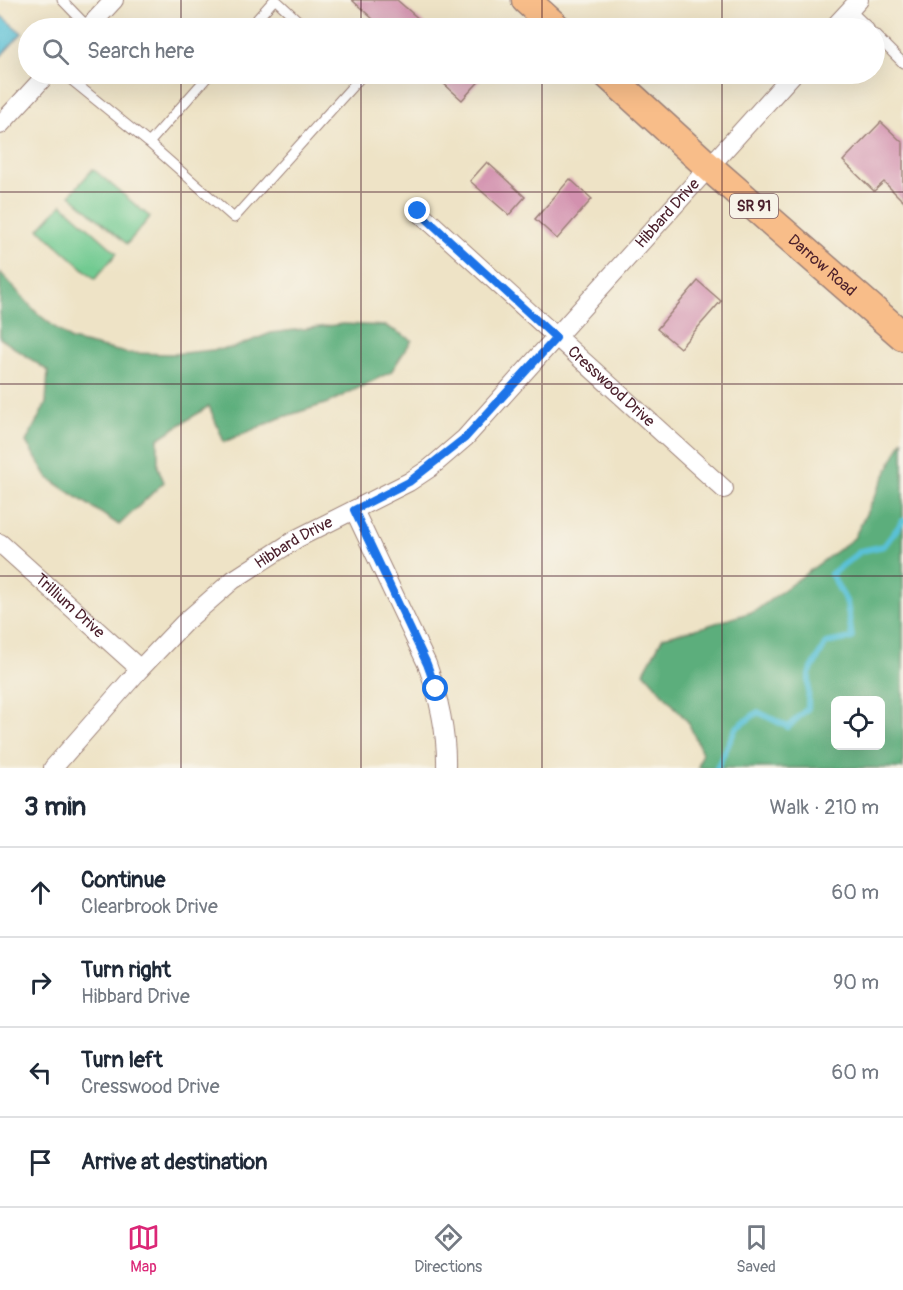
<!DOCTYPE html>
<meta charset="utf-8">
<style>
:root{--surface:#fff;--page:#f6f6f7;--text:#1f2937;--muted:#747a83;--line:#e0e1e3;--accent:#db2777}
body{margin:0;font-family:Pangolin,sans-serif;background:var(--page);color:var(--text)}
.controls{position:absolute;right:18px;bottom:18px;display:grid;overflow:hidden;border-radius:9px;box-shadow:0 6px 24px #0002}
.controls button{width:54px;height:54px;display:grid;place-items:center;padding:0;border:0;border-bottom:2px solid var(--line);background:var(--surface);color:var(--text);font:30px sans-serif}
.stop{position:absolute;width:18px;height:18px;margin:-14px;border:4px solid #1a73e8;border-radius:50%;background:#fff}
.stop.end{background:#1a73e8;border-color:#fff;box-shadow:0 2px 6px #0008}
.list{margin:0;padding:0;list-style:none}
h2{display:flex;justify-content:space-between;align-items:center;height:78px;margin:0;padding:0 24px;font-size:26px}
h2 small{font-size:20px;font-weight:400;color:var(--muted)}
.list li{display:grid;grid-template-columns:39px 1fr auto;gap:18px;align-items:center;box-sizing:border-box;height:90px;padding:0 24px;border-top:2px solid var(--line)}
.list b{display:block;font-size:22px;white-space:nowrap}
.list p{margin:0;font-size:20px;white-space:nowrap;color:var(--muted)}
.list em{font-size:20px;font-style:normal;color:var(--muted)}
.icon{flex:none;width:33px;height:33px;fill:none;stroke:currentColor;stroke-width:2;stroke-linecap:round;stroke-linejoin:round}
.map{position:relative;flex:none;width:903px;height:768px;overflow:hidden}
.search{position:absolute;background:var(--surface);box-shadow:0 6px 24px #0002;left:18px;right:18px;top:18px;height:66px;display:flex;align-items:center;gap:15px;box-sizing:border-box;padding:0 21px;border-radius:33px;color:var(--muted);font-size:22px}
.sheet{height:438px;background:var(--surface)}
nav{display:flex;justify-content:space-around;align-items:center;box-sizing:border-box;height:84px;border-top:2px solid var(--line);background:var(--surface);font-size:16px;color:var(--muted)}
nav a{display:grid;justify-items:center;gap:3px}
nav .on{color:var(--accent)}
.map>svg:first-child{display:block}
</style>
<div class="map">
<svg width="903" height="768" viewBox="0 0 903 768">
<rect width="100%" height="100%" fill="#f7f3e8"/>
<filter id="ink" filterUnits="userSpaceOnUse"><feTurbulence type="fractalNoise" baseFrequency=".0167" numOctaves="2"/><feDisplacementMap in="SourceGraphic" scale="12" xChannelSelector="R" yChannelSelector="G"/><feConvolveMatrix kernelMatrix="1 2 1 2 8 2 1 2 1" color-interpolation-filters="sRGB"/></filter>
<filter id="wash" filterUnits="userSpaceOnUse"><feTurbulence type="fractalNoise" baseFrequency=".008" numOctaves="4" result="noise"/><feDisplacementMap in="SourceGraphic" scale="24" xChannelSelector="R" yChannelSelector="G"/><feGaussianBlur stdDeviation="1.35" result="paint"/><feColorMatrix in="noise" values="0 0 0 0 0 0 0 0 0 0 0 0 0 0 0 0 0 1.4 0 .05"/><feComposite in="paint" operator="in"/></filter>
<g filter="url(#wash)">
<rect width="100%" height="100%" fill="#eee3c6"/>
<!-- green -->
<path fill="#71ca91" stroke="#5e745e" stroke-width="1.5" d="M93,169l57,48 -23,27 -57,-49z
M62,204l55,49 -22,26 -56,-50z"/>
<!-- forest -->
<path fill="#5cae7b" stroke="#536653" stroke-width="1.5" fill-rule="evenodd" d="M0,272l37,41 34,27 55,13 47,1 60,-6 38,-15 72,-9 43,2 26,14 -21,32 -63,31 -48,15 -56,24 -15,-36 -51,33v28l6,15 -45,43 -71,-47 -22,-36 20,-39 2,-32 -48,-33z
M903,439v329h-205l4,-15 -14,-31 -44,-50 19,-35 40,-10 52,-16 99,-73zM880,700v46h-44v-46z"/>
<!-- water -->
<path fill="#5ac1d7" stroke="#527081" stroke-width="1.5" d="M0,15l22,18 -22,24z"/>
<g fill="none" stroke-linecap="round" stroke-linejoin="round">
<!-- stream -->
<path stroke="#5ac1d7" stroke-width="6" d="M717,768l19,-40 22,-16 30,15 20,-19 1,-34 17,-31 26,-5 -5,-35 -16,-29 30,-23 23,-5 19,-25"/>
</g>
<g id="blocks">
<!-- building -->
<path fill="#d391af" d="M352,0h45l32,28h-63l8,-8z
M433,74h53l-24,26z
M881,122l22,21v58l-19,-19 -10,9 -31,-30z
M487,162l38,35 -16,18 -39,-34z
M570,179l22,20 -35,40 -22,-20z
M698,281l23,20 -41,47 -23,-19z"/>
</g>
</g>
<g filter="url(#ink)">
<use href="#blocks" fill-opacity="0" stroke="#9c8178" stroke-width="1.5"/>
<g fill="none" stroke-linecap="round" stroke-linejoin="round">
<!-- lane casing -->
<g stroke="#9c8178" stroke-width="11">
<path id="lane" d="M62,0l27,28
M276,0l30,28
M850,10l19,18
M249,28l25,-28
M874,34l29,29
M64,74l85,69 85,75 125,-139 -6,-5
M149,143l61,-69"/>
</g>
<!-- street casing -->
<g stroke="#9c8178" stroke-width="20">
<g id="street">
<path d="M88,28l26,-28"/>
<path d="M833,28l26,-28"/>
<path d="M0,125l47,-51"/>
<path id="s1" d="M418,211l306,278"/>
<path d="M354,510l73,154c12,34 20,67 19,104"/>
<path id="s2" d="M0,543l140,126"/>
<path id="s3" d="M53,768l87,-99 44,-46 49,-43 65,-42 111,-56 21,-14 35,-30 328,-364"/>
</g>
</g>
<!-- primary casing -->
<g stroke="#9c8178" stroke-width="31">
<g id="primary">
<path d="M526,0l31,28"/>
<path id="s4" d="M607,74l102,93 194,169"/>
</g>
</g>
<!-- lane -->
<use href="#lane" stroke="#fff" stroke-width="9"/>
<!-- street -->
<use href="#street" stroke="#fff" stroke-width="18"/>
<!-- primary -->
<use href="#primary" stroke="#f8bd89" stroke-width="28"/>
</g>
</g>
<g fill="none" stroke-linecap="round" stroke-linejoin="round" filter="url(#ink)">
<!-- route -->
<path stroke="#1a73e8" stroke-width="8" d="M418,211l138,127 -91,100 -56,44 -55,28 73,154 9,25"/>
</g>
<!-- grid -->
<path fill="none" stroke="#4a1f2b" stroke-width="1.5" stroke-opacity="0.55" d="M181,0v28M361,0v28M542,0v28M722,0v28M181,74v694M361,74v694M542,74v694M722,74v694M0,192h903M0,384h903M0,576h903"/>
<g text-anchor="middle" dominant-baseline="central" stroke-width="5" stroke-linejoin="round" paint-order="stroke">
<!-- shield labels -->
<rect fill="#f7f3e8" stroke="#7e5f64" stroke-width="1.5" x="730" y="194" width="48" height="24" rx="4.5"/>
<g font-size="15" font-weight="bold" fill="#4a1f2b">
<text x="754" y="206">SR 91</text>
</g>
<!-- street labels -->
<g font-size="16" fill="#4a1f2b" stroke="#f7f3e8">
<text stroke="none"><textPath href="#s3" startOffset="836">Hibbard Drive</textPath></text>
<text stroke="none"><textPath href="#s4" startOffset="288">Darrow Road</textPath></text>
<text stroke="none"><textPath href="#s1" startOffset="261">Cresswood Drive</textPath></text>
<text stroke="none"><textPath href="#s3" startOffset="332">Hibbard Drive</textPath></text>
<text stroke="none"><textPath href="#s2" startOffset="94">Trillium Drive</textPath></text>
</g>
</g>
</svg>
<div class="controls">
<button><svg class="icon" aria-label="locate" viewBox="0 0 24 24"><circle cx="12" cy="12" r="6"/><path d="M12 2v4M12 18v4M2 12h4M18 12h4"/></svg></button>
</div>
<div class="stop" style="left:436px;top:689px"></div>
<div class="stop end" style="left:418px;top:211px"></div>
<div class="search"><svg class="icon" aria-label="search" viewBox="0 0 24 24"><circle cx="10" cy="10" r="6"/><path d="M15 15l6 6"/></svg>Search here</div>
</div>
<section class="sheet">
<h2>3 min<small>Walk · 210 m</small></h2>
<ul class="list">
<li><svg class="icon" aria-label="ahead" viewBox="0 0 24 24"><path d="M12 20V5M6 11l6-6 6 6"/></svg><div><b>Continue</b><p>Clearbrook Drive</p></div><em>60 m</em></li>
<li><svg class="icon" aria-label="right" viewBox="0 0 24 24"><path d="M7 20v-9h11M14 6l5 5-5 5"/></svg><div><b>Turn right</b><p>Hibbard Drive</p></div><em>90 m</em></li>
<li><svg class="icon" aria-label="left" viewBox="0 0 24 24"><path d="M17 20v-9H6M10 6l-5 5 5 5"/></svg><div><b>Turn left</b><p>Cresswood Drive</p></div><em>60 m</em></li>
<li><svg class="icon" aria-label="arrive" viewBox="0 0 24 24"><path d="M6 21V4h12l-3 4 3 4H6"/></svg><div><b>Arrive at destination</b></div></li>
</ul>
</section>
<nav>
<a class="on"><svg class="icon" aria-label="map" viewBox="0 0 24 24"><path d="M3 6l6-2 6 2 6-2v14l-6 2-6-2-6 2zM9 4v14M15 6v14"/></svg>Map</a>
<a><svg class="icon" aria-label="directions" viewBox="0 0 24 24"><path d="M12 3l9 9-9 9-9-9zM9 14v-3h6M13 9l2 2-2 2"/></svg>Directions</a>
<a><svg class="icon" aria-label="saved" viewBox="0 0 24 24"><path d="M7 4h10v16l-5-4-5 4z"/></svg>Saved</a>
</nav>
